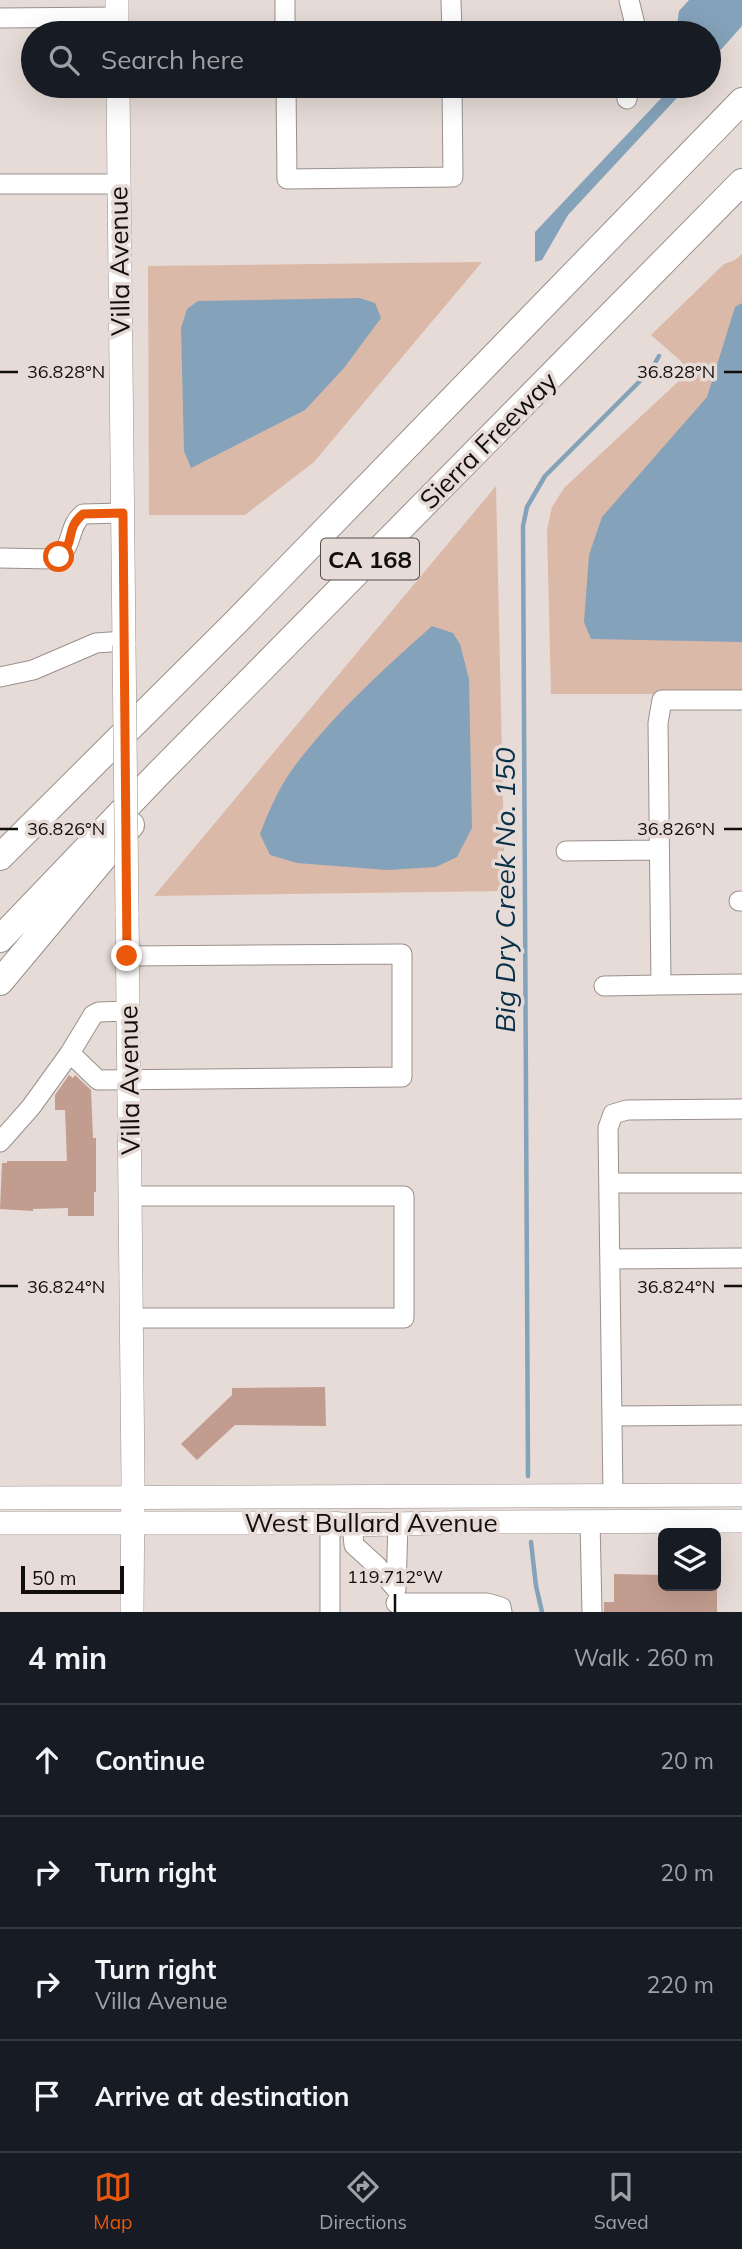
<!DOCTYPE html>
<meta charset="utf-8">
<style>
:root{--surface:#171b24;--page:#20242c;--text:#f1f3f6;--muted:#9ea1a6;--line:#363941;--accent:#ea580c}
body{margin:0;font-family:Mulish,sans-serif;background:var(--page);color:var(--text)}
.controls{position:absolute;right:21px;bottom:21px;display:grid;overflow:hidden;border-radius:10px;box-shadow:0 7px 28px #0002}
.controls button{width:63px;height:63px;display:grid;place-items:center;padding:0;border:0;border-bottom:2px solid var(--line);background:var(--surface);color:var(--text);font:35px sans-serif}
.scale{position:absolute;left:21px;bottom:18px;width:103px;box-sizing:border-box;padding-left:7px;border:4px solid #120e0c;border-top:0;font-size:19px;line-height:24px;white-space:nowrap;color:#120e0c;-webkit-text-stroke:5px #e6dbd6;paint-order:stroke}
.stop{position:absolute;width:21px;height:21px;margin:-16px;border:5px solid #ea580c;border-radius:50%;background:#fff}
.stop.end{background:#ea580c;border-color:#fff;box-shadow:0 2px 7px #0008}
.list{margin:0;padding:0;list-style:none}
h2{display:flex;justify-content:space-between;align-items:center;height:91px;margin:0;padding:0 28px;font-size:30px}
h2 small{font-size:23px;font-weight:400;color:var(--muted)}
.list li{display:grid;grid-template-columns:46px 1fr auto;gap:21px;align-items:center;box-sizing:border-box;height:112px;padding:0 28px;border-top:2px solid var(--line)}
.list b{display:block;font-size:26px;white-space:nowrap}
.list p{margin:0;font-size:23px;white-space:nowrap;color:var(--muted)}
.list em{font-size:23px;font-style:normal;color:var(--muted)}
.icon{flex:none;width:38px;height:38px;fill:none;stroke:currentColor;stroke-width:2;stroke-linecap:round;stroke-linejoin:round}
.map{position:relative;flex:none;width:742px;height:1612px;overflow:hidden}
.search{position:absolute;background:var(--surface);box-shadow:0 7px 28px #0002;left:21px;right:21px;top:21px;height:77px;display:flex;align-items:center;gap:18px;box-sizing:border-box;padding:0 24px;border-radius:38px;color:var(--muted);font-size:26px}
.sheet{height:539px;background:var(--surface)}
nav{display:flex;justify-content:space-around;align-items:center;box-sizing:border-box;height:98px;border-top:2px solid var(--line);background:var(--surface);font-size:19px;color:var(--muted)}
nav a{display:grid;justify-items:center;gap:4px}
nav .on{color:var(--accent)}
.map>svg:first-child{display:block}
</style>
<div class="map">
<svg width="742" height="1612" viewBox="0 0 742 1612">
<rect width="100%" height="100%" fill="#e6dbd6"/>
<!-- green -->
<path fill="#dbb9a9" d="M742,254v440h-191l-4,-164 5,-23 12,-19 118,-110v-16l-31,-27 73,-71 11,-4z
M482,262l-168,200 -69,53h-96l-1,-249z
M496,486l9,405 -351,5z"/>
<!-- water -->
<path fill="#84a2b9" d="M689,0h53v26l-33,37v-30h-33l3,-22z
M669,86h19l-120,129 -26,45 -7,2v-30l133,-141z
M360,298l15,5 6,15 -37,50 -39,42 -114,58 -7,-17 -3,-123 6,-19 11,-8z
M742,303v339l-151,-3 -7,-17 5,-67 13,-38 105,-120 28,-90z
M432,626l21,7 7,11 9,35 3,149 -15,29 -21,10 -49,3 -90,-7 -27,-8 -10,-21c9,-24 21,-51 37,-71 39,-51 88,-95 135,-137z"/>
<g fill="none" stroke-linecap="round" stroke-linejoin="round">
<!-- stream -->
<path stroke="#84a2b9" stroke-width="4.5" d="M528,1476l-5,-950 4,-19 18,-31 106,-106 8,-14
M531,1542l5,44 6,26"/>
</g>
<!-- building -->
<path fill="#c29d8f" d="M69,1075l4,3 2,-3 16,15 2,48h3v54h-2v24h-26v-8l-35,1v2l-33,-2 2,-46h5v-2h60l-2,-51h-10v-15z
M325,1387l1,39 -91,-1 -38,35 -16,-16 51,-49v-7z
M614,1574l49,1v11h54v26h-113v-10h10z"/>
<g fill="none" stroke-linecap="round" stroke-linejoin="round">
<!-- minor casing -->
<g stroke="#9a908b" stroke-width="21">
<path id="minor" d="M285,0v33
M451,0l1,33
M629,0l8,33
M0,18l117,-1
M286,86l1,93 166,-2 -1,-91
M627,99l2,-13
M0,184h118
M0,558l52,1c23,-8 14,-31 31,-45l40,-1
M0,677l33,-7 63,-27 28,-2
M742,700h-80l-4,23 3,262 81,-1
M566,851l93,-1
M739,901h3
M127,956l275,-2v123l-304,3 -28,-27 23,-38 6,-3 29,-1
M604,986l57,-1
M0,1142l31,-35 39,-54
M609,1183h133
M130,1196h274v122h-273
M610,1259l132,-1
M612,1416l130,-1
M613,1496l-5,-368 5,-14 14,-4 115,-1
M590,1521l2,91
M352,1525l2,20 23,21 19,23 2,-65
M396,1603h91l14,4 1,5
M330,1612v-89"/>
</g>
<!-- major casing -->
<g stroke="#9a908b" stroke-width="24">
<path id="major" d="M117,0v33
M118,86l6,559
M127,912l6,567 -1,133
M0,1498l742,-3
M0,1523h330l22,2 128,-3 262,-1"/>
</g>
<!-- highway casing -->
<g stroke="#9a908b" stroke-width="28">
<path id="highway" d="M0,857l237,-236 505,-520
M0,939l158,-165 584,-592
M0,982l131,-157"/>
</g>
<!-- minor -->
<use href="#minor" stroke="#fff" stroke-width="19"/>
<!-- major -->
<use href="#major" stroke="#fff" stroke-width="23"/>
<!-- highway -->
<use href="#highway" stroke="#fff" stroke-width="26"/>
<!-- major-bridge casing -->
<g stroke="#9a908b" stroke-width="24" stroke-linecap="butt">
<path id="major-bridge" d="M124,645l3,267"/>
</g>
<!-- major-bridge -->
<use href="#major-bridge" stroke="#fff" stroke-width="23"/>
</g>
<g fill="none" stroke-linecap="round" stroke-linejoin="round">
<!-- route -->
<path stroke="#ea580c" stroke-width="9" d="M59,557c18,-17 5,-27 24,-43l40,-1 4,443"/>
</g>
<!-- ticks -->
<path fill="none" stroke="#120e0c" stroke-width="2.5" d="M0,372h18M724,372h18M0,829h18M724,829h18M0,1286h18M724,1286h18M395,1594v18"/>
<g text-anchor="middle" dominant-baseline="central" stroke-width="7" stroke-linejoin="round" paint-order="stroke">
<!-- shield labels -->
<rect fill="#e6dbd6" stroke="#524c49" stroke-width="2" x="321" y="538.5" width="98" height="41" rx="5"/>
<g font-size="24" font-weight="bold" fill="#120e0c">
<text x="370" y="559">CA 168</text>
</g>
<!-- street labels -->
<g font-size="26" fill="#120e0c" stroke="#e6dbd6">
<text transform="translate(119 261) rotate(-91)">Villa Avenue</text>
<text transform="translate(488 440) rotate(-45)">Sierra Freeway</text>
<text transform="translate(129 1080) rotate(-91)">Villa Avenue</text>
<text x="371" y="1522">West Bullard Avenue</text>
</g>
<!-- water labels -->
<g font-size="28" font-style="italic" fill="#083049" stroke="#e6dbd6">
<text transform="translate(504 890) rotate(-90)">Big Dry Creek No. 150</text>
</g>
</g>
<g font-size="18" text-anchor="middle" fill="#120e0c" stroke="#e6dbd6" stroke-width="7" stroke-linejoin="round" paint-order="stroke">
<text x="66" y="378">36.828°N</text>
<text x="676" y="378">36.828°N</text>
<text x="66" y="835">36.826°N</text>
<text x="676" y="835">36.826°N</text>
<text x="66" y="1293">36.824°N</text>
<text x="676" y="1293">36.824°N</text>
<text x="395" y="1583">119.712°W</text>
</g>
</svg>
<div class="controls">
<button><svg class="icon" aria-label="layers" viewBox="0 0 24 24"><path d="M12 4l9 5-9 5-9-5zM3 14l9 5 9-5"/></svg></button>
</div>
<div class="scale">50 m</div>
<div class="stop" style="left:59px;top:557px"></div>
<div class="stop end" style="left:127px;top:956px"></div>
<div class="search"><svg class="icon" aria-label="search" viewBox="0 0 24 24"><circle cx="10" cy="10" r="6"/><path d="M15 15l6 6"/></svg>Search here</div>
</div>
<section class="sheet">
<h2>4 min<small>Walk · 260 m</small></h2>
<ul class="list">
<li><svg class="icon" aria-label="ahead" viewBox="0 0 24 24"><path d="M12 20V5M6 11l6-6 6 6"/></svg><div><b>Continue</b></div><em>20 m</em></li>
<li><svg class="icon" aria-label="right" viewBox="0 0 24 24"><path d="M7 20v-9h11M14 6l5 5-5 5"/></svg><div><b>Turn right</b></div><em>20 m</em></li>
<li><svg class="icon" aria-label="right" viewBox="0 0 24 24"><path d="M7 20v-9h11M14 6l5 5-5 5"/></svg><div><b>Turn right</b><p>Villa Avenue</p></div><em>220 m</em></li>
<li><svg class="icon" aria-label="arrive" viewBox="0 0 24 24"><path d="M6 21V4h12l-3 4 3 4H6"/></svg><div><b>Arrive at destination</b></div></li>
</ul>
</section>
<nav>
<a class="on"><svg class="icon" aria-label="map" viewBox="0 0 24 24"><path d="M3 6l6-2 6 2 6-2v14l-6 2-6-2-6 2zM9 4v14M15 6v14"/></svg>Map</a>
<a><svg class="icon" aria-label="directions" viewBox="0 0 24 24"><path d="M12 3l9 9-9 9-9-9zM9 14v-3h6M13 9l2 2-2 2"/></svg>Directions</a>
<a><svg class="icon" aria-label="saved" viewBox="0 0 24 24"><path d="M7 4h10v16l-5-4-5 4z"/></svg>Saved</a>
</nav>
